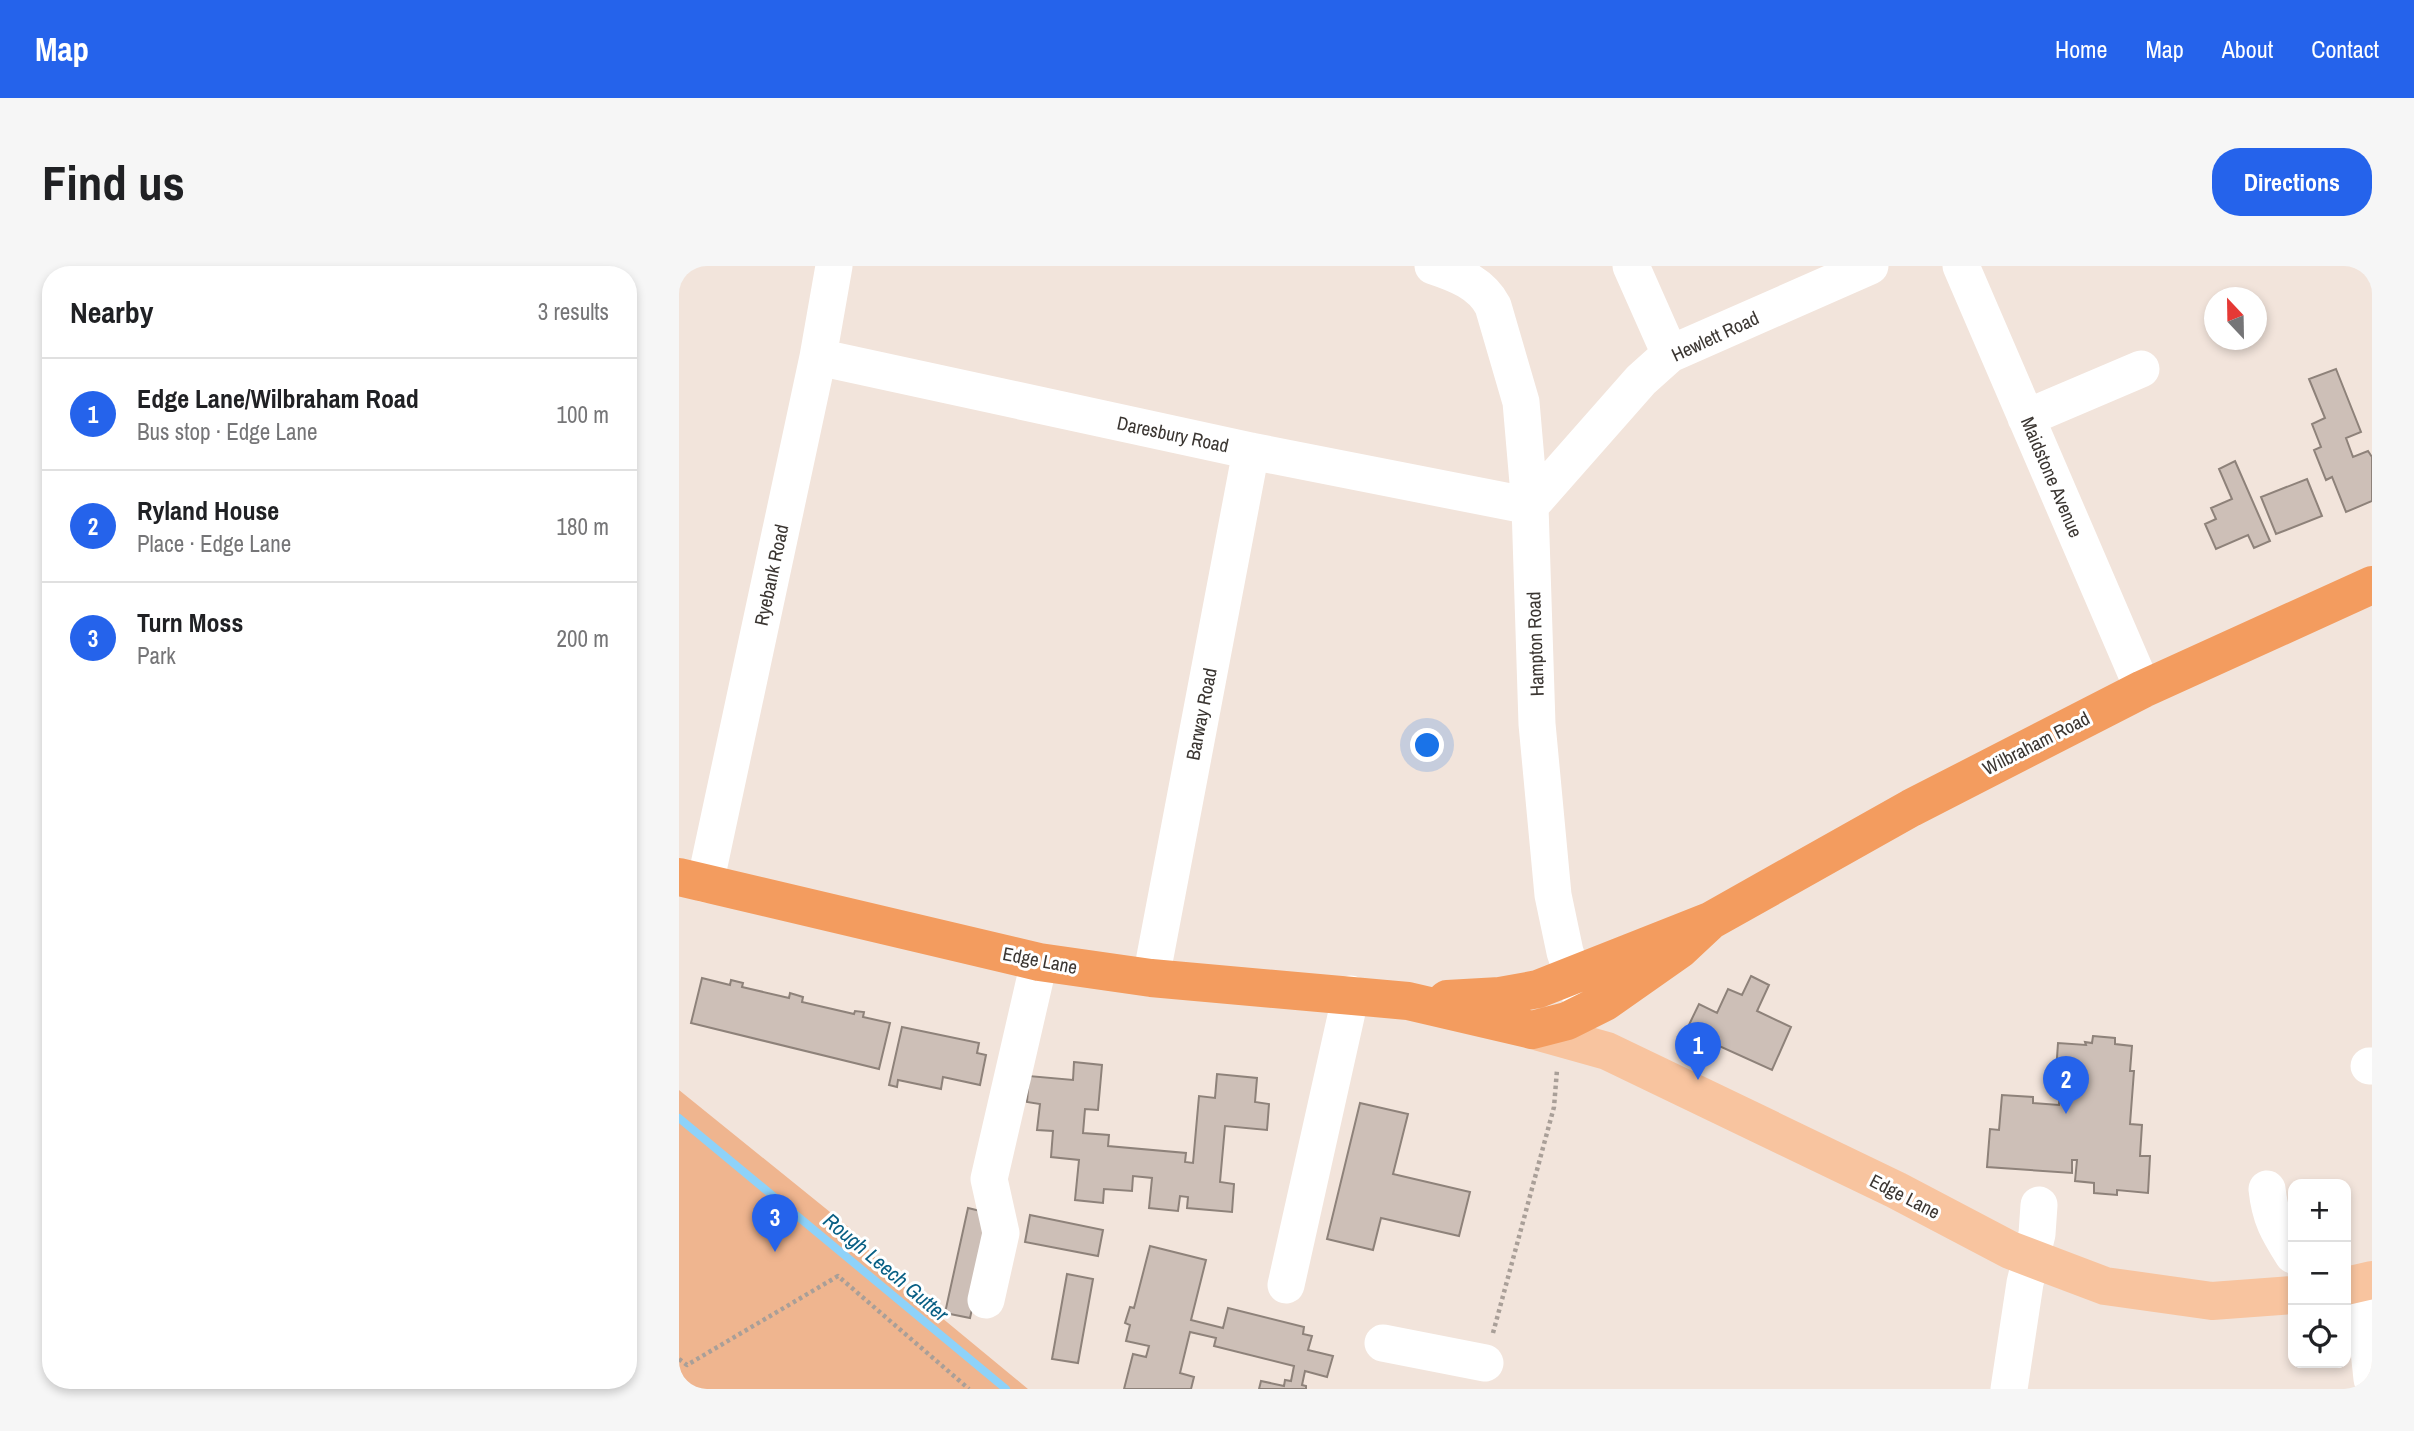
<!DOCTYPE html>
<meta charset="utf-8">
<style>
:root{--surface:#fff;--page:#f6f6f6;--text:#202124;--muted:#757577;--line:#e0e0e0;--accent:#2563eb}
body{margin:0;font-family:"Archivo Narrow",sans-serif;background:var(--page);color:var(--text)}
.controls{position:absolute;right:21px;bottom:21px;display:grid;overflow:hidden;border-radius:14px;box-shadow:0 4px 10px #0003}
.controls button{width:63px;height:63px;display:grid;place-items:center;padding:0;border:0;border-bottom:2px solid var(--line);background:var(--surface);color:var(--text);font:35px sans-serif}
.compass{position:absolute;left:1525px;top:21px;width:63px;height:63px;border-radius:50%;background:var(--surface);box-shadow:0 4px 10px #0003;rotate:338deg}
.you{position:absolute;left:749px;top:480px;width:24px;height:24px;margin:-18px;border:5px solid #fff;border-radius:50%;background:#1a73e8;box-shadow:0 0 0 10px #1a73e833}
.badge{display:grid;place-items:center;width:46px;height:46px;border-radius:50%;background:var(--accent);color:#fff;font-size:23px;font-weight:700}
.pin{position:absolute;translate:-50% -58px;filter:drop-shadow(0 2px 4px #0008)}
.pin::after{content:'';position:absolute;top:37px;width:24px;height:21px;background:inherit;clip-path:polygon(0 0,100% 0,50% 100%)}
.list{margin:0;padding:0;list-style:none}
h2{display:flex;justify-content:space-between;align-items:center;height:91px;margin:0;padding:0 28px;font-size:30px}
h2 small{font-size:23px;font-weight:400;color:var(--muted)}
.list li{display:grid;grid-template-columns:46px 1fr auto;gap:21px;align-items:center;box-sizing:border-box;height:112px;padding:0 28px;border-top:2px solid var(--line)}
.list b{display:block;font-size:26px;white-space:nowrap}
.list p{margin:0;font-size:23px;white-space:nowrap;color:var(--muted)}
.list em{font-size:23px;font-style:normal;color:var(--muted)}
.icon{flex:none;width:38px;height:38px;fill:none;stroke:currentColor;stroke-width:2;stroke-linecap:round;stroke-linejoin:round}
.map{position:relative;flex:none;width:1693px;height:1123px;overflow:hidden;border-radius:28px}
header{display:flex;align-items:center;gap:42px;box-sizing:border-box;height:98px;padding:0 35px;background:var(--accent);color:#fff}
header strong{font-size:33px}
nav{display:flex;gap:38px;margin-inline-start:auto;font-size:24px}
.intro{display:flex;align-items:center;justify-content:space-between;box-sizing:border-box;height:168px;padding:0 42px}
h1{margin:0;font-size:49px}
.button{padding:18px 32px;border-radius:28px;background:var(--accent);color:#fff;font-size:24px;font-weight:700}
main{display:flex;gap:42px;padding:0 42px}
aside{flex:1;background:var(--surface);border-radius:28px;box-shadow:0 4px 10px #0003}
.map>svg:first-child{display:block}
</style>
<header>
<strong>Map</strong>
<nav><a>Home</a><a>Map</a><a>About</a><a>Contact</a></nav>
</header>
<div class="intro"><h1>Find us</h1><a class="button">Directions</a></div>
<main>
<aside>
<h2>Nearby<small>3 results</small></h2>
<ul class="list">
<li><span class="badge">1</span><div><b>Edge Lane/Wilbraham Road</b><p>Bus stop · Edge Lane</p></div><em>100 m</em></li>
<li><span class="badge">2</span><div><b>Ryland House</b><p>Place · Edge Lane</p></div><em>180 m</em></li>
<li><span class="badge">3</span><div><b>Turn Moss</b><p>Park</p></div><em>200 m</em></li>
</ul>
</aside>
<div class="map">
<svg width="1693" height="1123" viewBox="0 0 1693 1123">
<rect width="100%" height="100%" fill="#f2e4db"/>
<!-- green -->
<path fill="#efb58f" d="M0,824l172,139 39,46 138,114h-349z"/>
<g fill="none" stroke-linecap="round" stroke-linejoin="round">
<!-- stream -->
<path stroke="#8ed2f9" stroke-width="8" d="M0,852l327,271"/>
</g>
<!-- building -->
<path fill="#cdbfb7" stroke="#8e827a" stroke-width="2" d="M1657,103l25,63 -15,6 7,19 15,-6 4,6v44l-26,11 -14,-35 -6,3 -12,-30 7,-3 -9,-23 13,-6 -16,-39z
M1556,195l35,80 -16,7 -6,-13 -32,14 -11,-25 11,-5 -5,-11 21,-9 -13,-30z
M1628,213l15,37 -46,18 -15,-37z
M1072,710l18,9 -12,26 34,16 -19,43 -86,-39 13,-27 18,9 11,-24 14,6z
M23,712l28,7 1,-5 12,3 -1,4 47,11 1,-5 13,4 -1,5 52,12 1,-3 9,1 -1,5 27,6 -11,46 -188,-46z
M223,761l77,16 -2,10 9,2 -6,30 -37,-8 -2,12 -43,-9 -1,7 -8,-2z
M1414,770l22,2v6l17,2 -2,25h4l-4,53 12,1 -2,31h10l-2,37 -31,-3v5l-23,-2v-10l-19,-2 2,-21h-5v13l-85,-6 3,-38 9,1 3,-35 31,2v6l26,2 1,-19 -5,1 3,-44 28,2 -1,-3 7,1z
M395,796l28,3 -4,45 -13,-1 -2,24 26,2 -1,11 78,7 -1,9 8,1 6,-67 16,2 2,-24 40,4 -2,24 14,2 -2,26 -42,-4 -5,56 14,2 -2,28 -45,-4 1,-11 -8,-1 -2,15 -29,-3 3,-30 -19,-2 -1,15 -28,-2 -1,14 -28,-3 4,-40 -28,-3 2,-26 -16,-1 3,-26 -13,-2 2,-26 44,4z
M681,837l48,11 -15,60 77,18 -11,44 -78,-18 -8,32 -46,-11z
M289,942l25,6 -23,104 -25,-5z
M351,949l73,15 -5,26 -73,-14z
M471,980l56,14 -15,60 32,8 5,-20 76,19 -1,7 9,2 -4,14 25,6 -6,21 -22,-6 -3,14 4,1v3h-47l2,-8 23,5 1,-6 6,1 3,-15 -80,-20 2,-8 -26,-6 -10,41 14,4 -3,12h-67l9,-35 13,3 3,-11 -23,-5 4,-16 -5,-2 5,-16 4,1z
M388,1008l26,5 -15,84 -26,-4z"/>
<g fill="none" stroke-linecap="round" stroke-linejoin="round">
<!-- path -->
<path stroke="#a99f98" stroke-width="4.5" stroke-dasharray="3.5 3.5" stroke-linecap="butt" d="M814,1067l61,-226 3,-37
M0,1093l8,6 151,-89 131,113"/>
<!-- minor -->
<path stroke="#fff" stroke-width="37" d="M754,0c24,8 48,17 60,40l28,96 9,104 7,218 16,171 12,57 18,51
M952,0l39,88
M1282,0l182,423
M139,91l433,94 279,55 111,-126 29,-26 200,-88
M1347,152l115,-49
M26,618l113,-527 16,-91
M472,712l100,-527
M1690,800h3
M1588,923c3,29 11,42 26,66
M1683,1017l10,96
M607,1019l65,-291
M307,1034l15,-67 -12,-54 50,-217
M704,1077l102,20
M1330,1123l16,-106 12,-49 2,-29"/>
<!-- major -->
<path stroke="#f8c49f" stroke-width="38" d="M853,764l75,21 289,139 114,60 95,36 107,15 81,-6
M1667,1020l26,-6"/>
<!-- highway -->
<path stroke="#f39c5f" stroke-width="38" d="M0,611l360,85 112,16 257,23 124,29 35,-9 38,-19 74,-52 31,-29
M768,733l53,-3 38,-7 172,-68 201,-113 232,-119 229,-104"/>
</g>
<g text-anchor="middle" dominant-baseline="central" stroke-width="6" stroke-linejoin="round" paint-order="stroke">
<!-- street labels -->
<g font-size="19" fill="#3b3632" stroke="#fff">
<text transform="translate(1036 70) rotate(-25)">Hewlett Road</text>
<text transform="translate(494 168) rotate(12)">Daresbury Road</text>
<text transform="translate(1373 211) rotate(67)">Maidstone Avenue</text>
<text transform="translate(92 309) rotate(-78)">Ryebank Road</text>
<text transform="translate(856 378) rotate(-92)">Hampton Road</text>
<text transform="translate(522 448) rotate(-79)">Barway Road</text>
<text transform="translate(1357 477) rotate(-27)">Wilbraham Road</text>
<text transform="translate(361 694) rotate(11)">Edge Lane</text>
<text transform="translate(1226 930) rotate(27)">Edge Lane</text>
</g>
<!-- water labels -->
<g font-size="21" font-style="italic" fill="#085f84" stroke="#fff">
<text transform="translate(207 1001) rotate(40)">Rough Leech Gutter</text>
</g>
</g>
</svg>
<div class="controls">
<button>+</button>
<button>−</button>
<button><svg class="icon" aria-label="locate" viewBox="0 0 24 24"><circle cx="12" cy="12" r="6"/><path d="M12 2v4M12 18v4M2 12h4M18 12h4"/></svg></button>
</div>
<svg class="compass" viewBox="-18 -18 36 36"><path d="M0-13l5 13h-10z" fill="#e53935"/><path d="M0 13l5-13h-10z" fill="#757577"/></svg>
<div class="you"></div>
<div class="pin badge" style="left:1019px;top:814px">1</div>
<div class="pin badge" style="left:1387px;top:848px">2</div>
<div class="pin badge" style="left:96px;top:986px">3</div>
</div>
</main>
